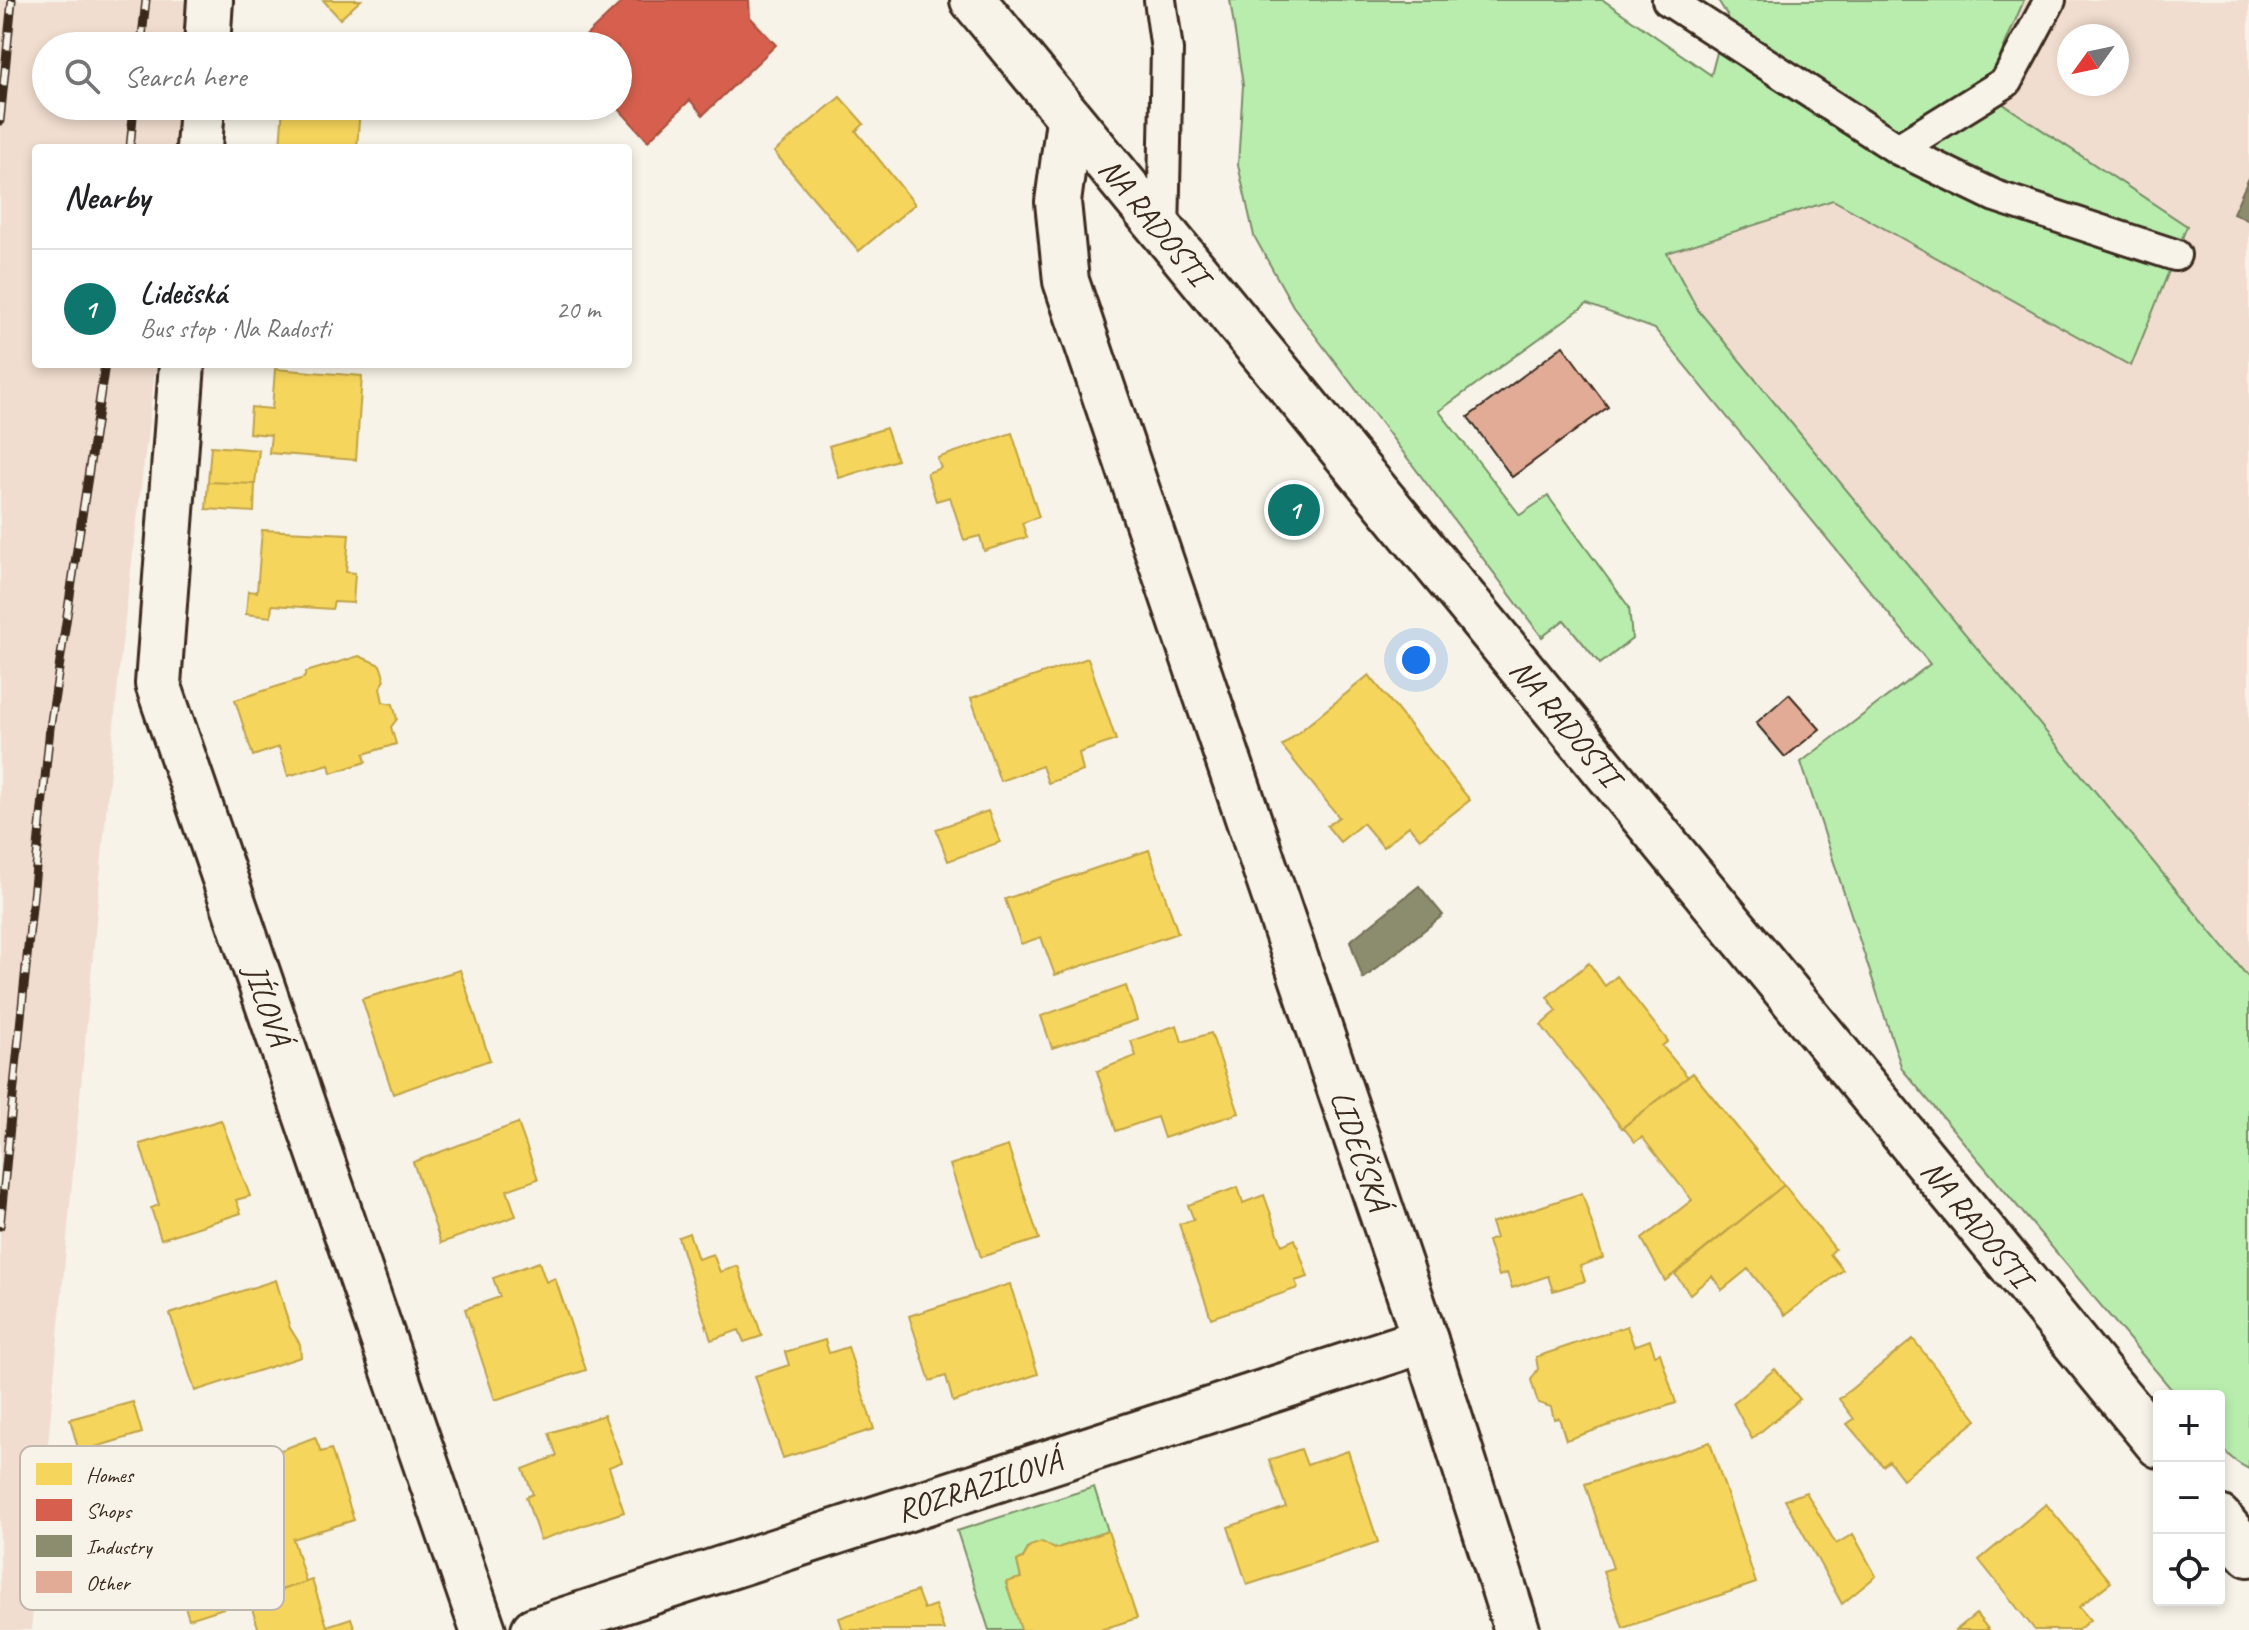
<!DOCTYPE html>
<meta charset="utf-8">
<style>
:root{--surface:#fff;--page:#f6f6f6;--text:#202124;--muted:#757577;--line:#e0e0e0;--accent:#0f766e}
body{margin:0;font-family:Caveat,sans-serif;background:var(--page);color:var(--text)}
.controls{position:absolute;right:24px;bottom:24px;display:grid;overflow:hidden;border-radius:8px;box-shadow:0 4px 12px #0003}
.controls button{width:72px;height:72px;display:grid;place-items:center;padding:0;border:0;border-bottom:2px solid var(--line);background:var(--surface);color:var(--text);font:40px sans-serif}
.compass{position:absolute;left:2057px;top:24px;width:72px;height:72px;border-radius:50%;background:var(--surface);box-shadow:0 4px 12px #0003;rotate:237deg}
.you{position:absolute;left:1416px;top:660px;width:28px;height:28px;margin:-20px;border:6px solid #fff;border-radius:50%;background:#1a73e8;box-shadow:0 0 0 12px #1a73e833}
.badge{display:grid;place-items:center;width:52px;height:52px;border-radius:50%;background:var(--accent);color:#fff;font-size:26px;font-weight:700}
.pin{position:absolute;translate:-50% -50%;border:4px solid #fff;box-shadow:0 2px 8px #0006}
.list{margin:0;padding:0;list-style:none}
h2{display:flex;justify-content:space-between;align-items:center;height:104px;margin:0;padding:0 32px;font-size:34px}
h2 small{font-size:26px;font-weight:400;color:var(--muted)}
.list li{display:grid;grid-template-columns:52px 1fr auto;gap:24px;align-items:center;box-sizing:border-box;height:120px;padding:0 32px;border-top:2px solid var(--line)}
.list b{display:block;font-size:30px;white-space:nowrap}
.list p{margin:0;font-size:26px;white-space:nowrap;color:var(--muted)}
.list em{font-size:26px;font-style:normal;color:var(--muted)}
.icon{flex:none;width:44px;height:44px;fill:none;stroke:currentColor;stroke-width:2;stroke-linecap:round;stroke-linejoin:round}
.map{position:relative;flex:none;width:2249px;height:1630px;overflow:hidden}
.search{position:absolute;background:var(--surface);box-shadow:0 4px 12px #0003;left:32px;top:32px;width:600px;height:88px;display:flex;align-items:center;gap:20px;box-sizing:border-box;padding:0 28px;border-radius:44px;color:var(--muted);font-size:30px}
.panel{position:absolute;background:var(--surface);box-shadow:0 4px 12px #0003;left:32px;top:144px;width:600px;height:224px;border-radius:8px}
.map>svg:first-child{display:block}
</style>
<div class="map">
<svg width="2249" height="1630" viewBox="0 0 2249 1630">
<rect width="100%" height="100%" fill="#f7f3e8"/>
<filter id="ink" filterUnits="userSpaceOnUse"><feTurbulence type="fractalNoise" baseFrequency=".0125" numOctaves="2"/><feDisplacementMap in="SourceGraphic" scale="16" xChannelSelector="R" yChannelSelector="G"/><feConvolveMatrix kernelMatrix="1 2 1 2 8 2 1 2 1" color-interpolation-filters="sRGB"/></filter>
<g filter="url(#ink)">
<!-- built -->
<path fill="#f0ddcf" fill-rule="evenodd" d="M0,0h199l-6,46h-147v60h140l-5,42h-145v216h120l-36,297 -89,969h-31z
M1718,0h531v978l-551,-669 -31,-56 60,-238zM2069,36h48v48h-48z"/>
<!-- green -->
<path fill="#b9edae" stroke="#7a8c66" stroke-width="2" d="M1230,0h373l108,75 16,-60 -9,-15h306l-39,92 202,134 -56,140 -298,-166 -166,53 31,57 551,668v491c-38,-19 -30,-35 -30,-73h-42l-275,-327 -101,-307 129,-98 -275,-335 -68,-25 -148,107 81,104 28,-19 81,111 3,32 -32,25 -36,-44 -22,17 -249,-331 -39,-70 -16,-71 5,-80z
M1094,1487l14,44 -53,18 -26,-2 -6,11 -6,3 4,17 -15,5 16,47h-33l-32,-99z"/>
<!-- homes -->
<path fill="#f6d55c" stroke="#bea249" stroke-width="2" d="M323,0h38l-21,19z
M840,97l24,27 -8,7 59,73 -56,47 -85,-99z
M283,106h77l-3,42 -77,-1z
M275,369l87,7 -6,84 -87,-7 2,-18 -22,-2 2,-26 21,2z
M886,428l11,32 -58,18 -10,-32z
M1012,433l27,84 -17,6 5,14 -43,14 -4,-15 -16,4 -14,-43 -14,4 -9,-28 14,-5 -4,-10z
M211,446l48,4 -4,34 -47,-2z
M208,482l47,2 -1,28 -48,-3z
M262,530l87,4 -3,38 9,1 -2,30 -19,-1 -2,7 -60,-4 -1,12 -25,-3 2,-23 9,1z
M359,656l21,9 5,15 -5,8 3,14 10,2 4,15 -6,8 5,17 -32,10 2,8 -35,11 -2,-9 -41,12 -9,-29 -26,9 -18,-56 69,-22 2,-6z
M1088,658l28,82 -37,13 4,18 -35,12 -6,-17 -42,15 -29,-83z
M1369,675l101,125 -50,39 -11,-13 -26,21 -20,-24 -23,19 -13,-16 12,-9 -57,-71z
M988,811l12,31 -52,19 -12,-32z
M1149,850l29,83 -123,42 -14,-38 -20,7 -16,-45z
M1589,963l16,23 12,-10 51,65 -6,5 26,31 -66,51 -81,-103 16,-14 -10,-14z
M460,970l30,90 -97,34 -31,-95z
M1126,986l11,34 -85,28 -11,-32z
M1177,1025l5,17 29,-9 28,80 -75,25 -7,-21 -41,14 -19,-60 39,-15 -5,-15z
M1693,1073l91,112 -119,96 -23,-42 50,-39 -50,-63 -7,5 -12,-15z
M221,1120l29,76 -14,4 5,13 -80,26 -10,-31 8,-3 -19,-61z
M518,1123l20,56 -31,11 9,26 -75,27 -28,-81z
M1008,1146l31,93 -58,18 -31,-92z
M1784,1185l51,64 -5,5 13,16 -58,45 -37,-46 -26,21 -10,-14 -22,18 -15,-20z
M1238,1187l5,16 21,-8 18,50 13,-6 13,38 -13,4 3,7 -87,30 -32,-94 15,-4 -6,-15z
M1582,1193l21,65 -23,8 5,15 -32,10 -5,-15 -36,12 -5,-15 -8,3 -11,-35 8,-3 -5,-15z
M689,1233l9,26 15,-5 7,18 18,-6 24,70 -18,6 -5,-12 -28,10 -33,-103z
M539,1262l7,20 9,-4 31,92 -91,30 -30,-91 35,-12 -7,-19z
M276,1280l14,48 10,16 1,13 -106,34 -25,-77z
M1010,1284l28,90 -85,28 -7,-26 -16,5 -21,-65z
M1627,1326l7,20 16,-6 5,15 5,-2 16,50 -110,37 -7,-22 -5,1 -3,-12 -13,-4 -7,-23 7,-11 -2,-12z
M1913,1339l64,81 -74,59 -14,-18 -6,5 -36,-42 7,-5 -15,-20z
M825,1340l4,13 19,-6 26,82 -91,29 -28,-82 34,-11 -4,-13z
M1775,1369l25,30 -48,40 -19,-36z
M133,1402l9,31 -63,19 -9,-33z
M604,1415l18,47 -13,5 15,45 -84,28 -14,-43 7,-3 -10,-25 34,-13 -8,-23z
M315,1437l6,15 10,-3 23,71 -61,19 13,43 -117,37 -11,-34 99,-32 -30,-90z
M1710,1442l46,141 -133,45 -20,-57 10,-3 -28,-84z
M1301,1449l6,16 41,-14 30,91 -131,43 -19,-58 58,-20 -17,-47z
M1806,1492l30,52 17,-10 23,42 -34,28 -57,-104z
M2046,1504l65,78 -32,25 11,13 -12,10h-43l-56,-70z
M1108,1531l29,87 -37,12h-79l-15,-48 15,-4 -4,-17 6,-3 7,-12 12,-4 13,7z
M312,1580l15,46 24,-8 4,12h-96l-10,-30z
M917,1591l7,18 11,-4 9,25h-101l-4,-12z
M1976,1614l13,16h-33z"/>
<!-- shops -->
<path fill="#d6604d" stroke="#a8503f" stroke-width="2" d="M624,0h125l1,17 26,28 -73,70 -13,-15 -42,41 -32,-35 2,-60h-43z"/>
<!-- industry -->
<path fill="#8c8c6e" stroke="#746f56" stroke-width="2" d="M2249,178v43l-16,-8z
M1419,886l24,29 -80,64 -13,-38z"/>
<!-- building -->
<path fill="#e1ab96" stroke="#3b2a1e" stroke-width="2" d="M1563,346l45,61 -96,70 -44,-60z
M1789,694l31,35 -35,28 -29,-34z"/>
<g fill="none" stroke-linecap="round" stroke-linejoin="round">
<!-- service casing -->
<g stroke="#3b2a1e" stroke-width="36">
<path id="service" d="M1160,0l7,50 -4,184
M1668,0l230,149 97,47 180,59
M1898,149l108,-67 44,-82"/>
</g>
<!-- minor casing -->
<g stroke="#3b2a1e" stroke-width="50">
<g id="minor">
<path d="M207,46l3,-46"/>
<path id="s1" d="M1069,120l-11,82 8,79 359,1059 92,290"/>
<path d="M199,148l3,-42"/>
<path id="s2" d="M182,364l-24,320 325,946"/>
<path id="s3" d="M534,1630l891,-290"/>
</g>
</g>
<!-- secondary casing -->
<g stroke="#3b2a1e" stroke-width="50">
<g id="secondary">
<path id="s4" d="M973,0l1186,1445"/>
<path d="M2219,1518l30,36"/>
</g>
</g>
<!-- service -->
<use href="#service" stroke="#f7f3e8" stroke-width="30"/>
<!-- minor -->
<use href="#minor" stroke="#f7f3e8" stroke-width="44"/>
<!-- secondary -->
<use href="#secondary" stroke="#f7f3e8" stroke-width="44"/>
<!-- rail casing -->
<g stroke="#3b2a1e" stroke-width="9">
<path id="rail" d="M141,46l5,-46
M0,121l12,-121
M130,148l4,-42
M0,1226l50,-498 55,-364"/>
</g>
<!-- rail -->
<use href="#rail" stroke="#f7f3e8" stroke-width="6" stroke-dasharray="18" stroke-linecap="butt"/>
</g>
</g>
<g text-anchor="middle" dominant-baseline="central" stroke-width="8" stroke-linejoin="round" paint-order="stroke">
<!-- street labels -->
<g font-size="32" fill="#3b2a1e" stroke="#f7f3e8">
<text stroke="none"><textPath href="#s4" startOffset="286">NA RADOSTI</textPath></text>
<text stroke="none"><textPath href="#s4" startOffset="934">NA RADOSTI</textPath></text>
<text stroke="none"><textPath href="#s2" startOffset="660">JÍLOVÁ</textPath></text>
<text stroke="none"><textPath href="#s1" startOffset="1080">LIDEČSKÁ</textPath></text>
<text stroke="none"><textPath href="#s4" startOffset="1582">NA RADOSTI</textPath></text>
<text stroke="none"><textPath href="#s3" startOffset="468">ROZRAZILOVÁ</textPath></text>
</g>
</g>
<!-- legend -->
<rect x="20" y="1446" width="264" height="164" rx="12" fill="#f7f3e8" stroke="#bfb7ab" stroke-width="2"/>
<rect x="36" y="1463" width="36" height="22" fill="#f6d55c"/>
<rect x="36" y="1499" width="36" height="22" fill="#d6604d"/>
<rect x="36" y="1535" width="36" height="22" fill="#8c8c6e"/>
<rect x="36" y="1571" width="36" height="22" fill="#e1ab96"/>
<g font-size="22" fill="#3b2a1e">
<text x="86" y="1482">Homes</text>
<text x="86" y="1518">Shops</text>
<text x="86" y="1554">Industry</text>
<text x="86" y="1590">Other</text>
</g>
</svg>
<div class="controls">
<button>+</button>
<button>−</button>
<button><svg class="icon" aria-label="locate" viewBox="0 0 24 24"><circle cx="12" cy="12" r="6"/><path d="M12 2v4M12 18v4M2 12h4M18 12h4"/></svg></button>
</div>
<svg class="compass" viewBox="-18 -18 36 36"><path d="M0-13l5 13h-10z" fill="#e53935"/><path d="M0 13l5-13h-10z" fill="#757577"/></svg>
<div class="you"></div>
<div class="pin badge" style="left:1294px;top:510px">1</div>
<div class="search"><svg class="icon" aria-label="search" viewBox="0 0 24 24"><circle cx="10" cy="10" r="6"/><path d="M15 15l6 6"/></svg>Search here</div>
<section class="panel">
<h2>Nearby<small></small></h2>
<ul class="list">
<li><span class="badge">1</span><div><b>Lidečská</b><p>Bus stop · Na Radosti</p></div><em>20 m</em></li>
</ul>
</section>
</div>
